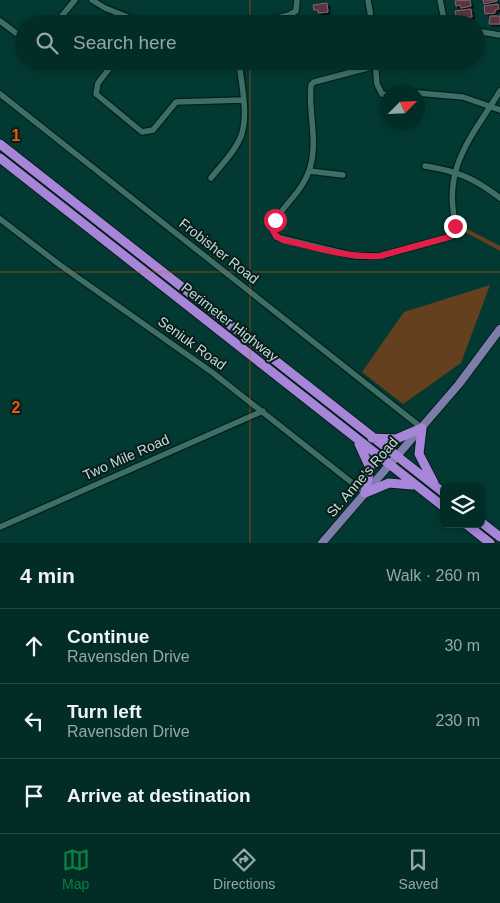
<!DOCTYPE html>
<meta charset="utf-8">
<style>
:root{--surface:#022c26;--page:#103832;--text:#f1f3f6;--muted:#96a7a7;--line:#234843;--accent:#0b8043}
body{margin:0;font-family:Arial,sans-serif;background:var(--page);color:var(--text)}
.controls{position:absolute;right:15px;bottom:15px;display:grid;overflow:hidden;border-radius:8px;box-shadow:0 2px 8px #0003}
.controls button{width:45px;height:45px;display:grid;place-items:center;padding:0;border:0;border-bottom:1px solid var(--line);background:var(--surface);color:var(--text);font:25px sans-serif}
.compass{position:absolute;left:380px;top:85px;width:45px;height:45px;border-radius:50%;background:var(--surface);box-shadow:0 2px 8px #0003;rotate:66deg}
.stop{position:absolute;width:15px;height:15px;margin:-11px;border:4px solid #e11d48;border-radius:50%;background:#fff}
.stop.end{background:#e11d48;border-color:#fff;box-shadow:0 1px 5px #0008}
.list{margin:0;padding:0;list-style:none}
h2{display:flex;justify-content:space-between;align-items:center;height:65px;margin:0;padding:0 20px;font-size:21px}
h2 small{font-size:16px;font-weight:400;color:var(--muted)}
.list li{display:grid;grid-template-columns:32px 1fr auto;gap:15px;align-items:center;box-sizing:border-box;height:75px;padding:0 20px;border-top:1px solid var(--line)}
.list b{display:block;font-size:19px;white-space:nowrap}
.list p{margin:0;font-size:16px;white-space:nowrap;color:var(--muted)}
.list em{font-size:16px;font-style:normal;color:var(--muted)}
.icon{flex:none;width:28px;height:28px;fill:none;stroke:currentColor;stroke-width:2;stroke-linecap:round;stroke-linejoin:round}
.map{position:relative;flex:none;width:500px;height:543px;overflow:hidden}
.search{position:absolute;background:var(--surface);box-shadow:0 2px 8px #0003;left:15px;right:15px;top:15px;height:55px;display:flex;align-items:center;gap:12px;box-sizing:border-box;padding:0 18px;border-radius:28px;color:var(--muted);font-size:19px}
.sheet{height:290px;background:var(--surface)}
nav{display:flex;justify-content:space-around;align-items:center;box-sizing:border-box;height:70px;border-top:1px solid var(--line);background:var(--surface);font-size:14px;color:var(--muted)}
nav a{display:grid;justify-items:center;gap:2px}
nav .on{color:var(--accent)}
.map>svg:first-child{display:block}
</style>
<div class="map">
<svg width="500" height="543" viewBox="0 0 500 543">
<defs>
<filter id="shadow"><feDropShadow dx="2.5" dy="2.5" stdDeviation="0" flood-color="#0009"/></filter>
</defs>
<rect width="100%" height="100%" fill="#023a33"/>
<!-- green -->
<path fill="#64401e" d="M454,222l46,24v5l-44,-24z
M490,285l-29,78 -58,41 -41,-32 42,-60z"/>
<!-- building -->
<path fill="#59343f" stroke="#8c636d" filter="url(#shadow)" d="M470,0l1,6 -10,2 -1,-3 -4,1 -1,-5z
M483,0h14v1l-13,3z
M327,3l1,9 -10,1v-3h-4l-1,-5z
M498,4l1,5 -4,1v3l-10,1 -1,-8z
M471,9l1,8 -11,1 -1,-3 -4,1 -1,-5z
M490,16h10v8h-11z"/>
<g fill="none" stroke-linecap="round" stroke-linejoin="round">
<!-- minor casing -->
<g stroke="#041e1a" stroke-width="8">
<path id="minor" d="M92,0l13,8 40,16
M368,0l4,24
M440,0l5,24
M0,21l24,18
M55,24l20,-24
M255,24l34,-9 7,-4 1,-11
M476,31l24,4
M115,61l-17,22 -2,11 46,38 11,-2 23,-28 66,-2
M375,61l2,23 5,10 6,1
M375,66l-61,16 -3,3c-3,29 8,57 -2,86 -7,21 -27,35 -37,55l4,11 79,19h25l73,-20 4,-7c-17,-59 14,-91 43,-138
M418,93l45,4 37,13
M0,94l422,334
M425,166c32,5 49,12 75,32
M309,171l34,4
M211,178c10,-13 24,-26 30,-42 8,-22 0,-52 -2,-75
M0,219l60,46 153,108 152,120
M0,527l263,-116"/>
</g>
<!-- major casing -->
<g stroke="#041e1a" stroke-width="10">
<path id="major" d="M322,543l137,-159 41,-55"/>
</g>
<!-- highway casing -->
<g stroke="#041e1a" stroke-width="11">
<path id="highway" d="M0,144l444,349
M0,158l444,349
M422,428l-3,26 15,29
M372,438l24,1 26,-11
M359,444l11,24 -5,25
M365,493l24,-10 23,2
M481,522l19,15
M466,524l24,19"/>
</g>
<!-- minor -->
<use href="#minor" stroke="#3e6f67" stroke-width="5.5"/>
<!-- major -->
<use href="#major" stroke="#7d7dab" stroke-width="8"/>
<!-- highway -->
<use href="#highway" stroke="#a786d9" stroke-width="9"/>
</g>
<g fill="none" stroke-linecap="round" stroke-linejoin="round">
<!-- route -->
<path stroke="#e11d48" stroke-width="6" d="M275,220c-5,10 -1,16 8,20 32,7 64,18 97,16l69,-19 7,-5 -1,-6"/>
</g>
<!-- grid -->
<path fill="none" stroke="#e8590c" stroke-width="1" stroke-opacity="0.55" d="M250,0v24M250,61v482M0,272h500"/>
<g text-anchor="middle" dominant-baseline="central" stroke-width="4" stroke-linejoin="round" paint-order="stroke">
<!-- street labels -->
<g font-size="14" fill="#c2dbd6" stroke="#091d1a">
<text transform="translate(219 251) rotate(38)">Frobisher Road</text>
<text transform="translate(230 322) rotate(38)">Perimeter Highway</text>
<text transform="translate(192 343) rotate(36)">Seniuk Road</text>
<text transform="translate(126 457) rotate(-24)">Two Mile Road</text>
<text transform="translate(362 477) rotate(-49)">St. Anne's Road</text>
</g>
</g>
<g font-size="16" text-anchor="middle" font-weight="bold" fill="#e8590c" stroke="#091d1a" stroke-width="4" stroke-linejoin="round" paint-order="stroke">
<text x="16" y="141">1</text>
<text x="16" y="413">2</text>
</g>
</svg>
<div class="controls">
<button><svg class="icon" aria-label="layers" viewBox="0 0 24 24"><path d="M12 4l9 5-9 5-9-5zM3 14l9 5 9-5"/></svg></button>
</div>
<svg class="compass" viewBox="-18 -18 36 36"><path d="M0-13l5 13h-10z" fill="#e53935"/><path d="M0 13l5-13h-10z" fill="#96a7a7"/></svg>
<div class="stop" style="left:275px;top:220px"></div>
<div class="stop end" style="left:455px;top:226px"></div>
<div class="search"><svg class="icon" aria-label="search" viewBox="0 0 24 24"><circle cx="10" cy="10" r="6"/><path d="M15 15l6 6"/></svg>Search here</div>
</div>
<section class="sheet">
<h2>4 min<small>Walk · 260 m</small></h2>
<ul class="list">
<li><svg class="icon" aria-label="ahead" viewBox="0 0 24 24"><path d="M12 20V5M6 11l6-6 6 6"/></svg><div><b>Continue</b><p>Ravensden Drive</p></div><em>30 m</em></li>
<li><svg class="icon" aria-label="left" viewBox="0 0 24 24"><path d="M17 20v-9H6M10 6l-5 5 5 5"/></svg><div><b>Turn left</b><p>Ravensden Drive</p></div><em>230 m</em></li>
<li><svg class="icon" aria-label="arrive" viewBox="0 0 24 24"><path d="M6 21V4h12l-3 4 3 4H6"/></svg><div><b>Arrive at destination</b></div></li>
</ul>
</section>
<nav>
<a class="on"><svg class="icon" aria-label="map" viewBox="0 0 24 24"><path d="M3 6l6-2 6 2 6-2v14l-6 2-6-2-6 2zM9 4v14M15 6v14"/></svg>Map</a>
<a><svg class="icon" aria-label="directions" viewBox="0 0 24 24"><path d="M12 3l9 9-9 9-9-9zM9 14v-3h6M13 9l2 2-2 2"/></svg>Directions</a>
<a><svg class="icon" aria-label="saved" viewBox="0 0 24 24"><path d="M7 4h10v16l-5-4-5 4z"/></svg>Saved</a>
</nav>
